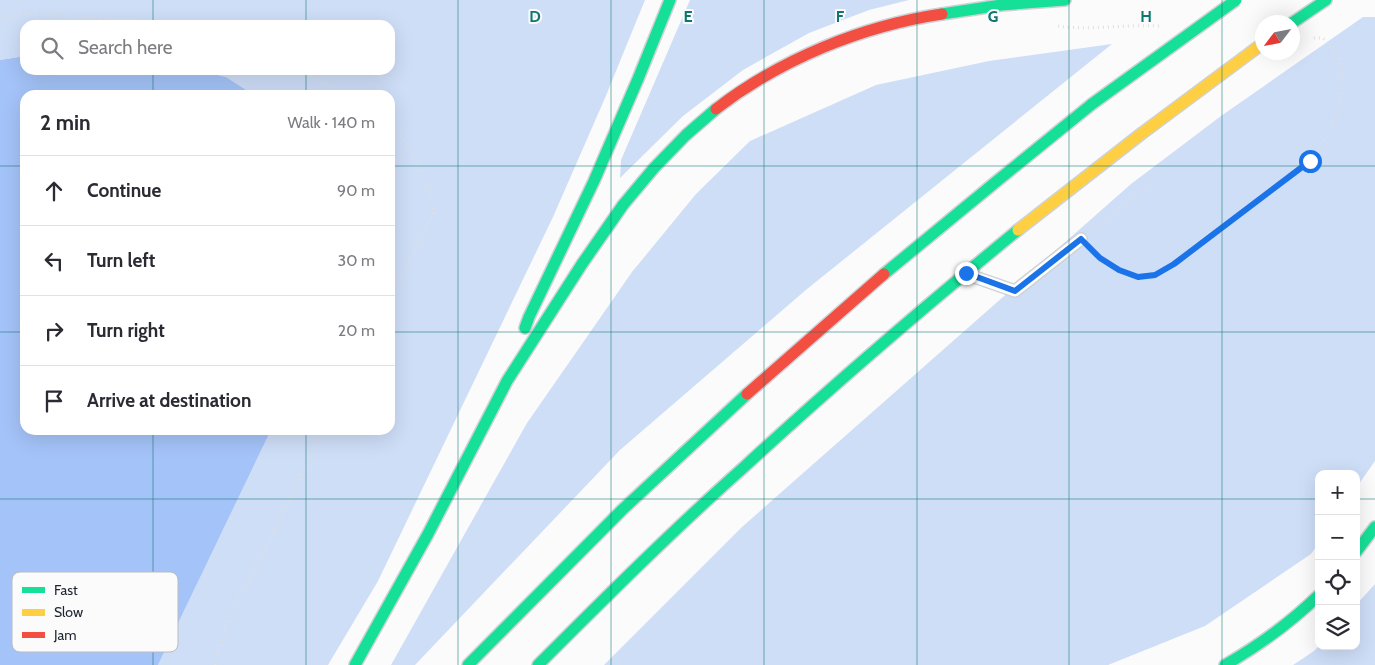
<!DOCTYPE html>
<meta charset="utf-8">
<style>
:root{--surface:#fff;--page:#f2f2f3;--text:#2b2b33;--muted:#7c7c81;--line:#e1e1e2}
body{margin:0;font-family:Cabin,sans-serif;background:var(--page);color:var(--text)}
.controls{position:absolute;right:15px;bottom:15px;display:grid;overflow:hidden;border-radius:10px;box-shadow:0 5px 20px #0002}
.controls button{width:45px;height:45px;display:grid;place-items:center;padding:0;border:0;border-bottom:1px solid var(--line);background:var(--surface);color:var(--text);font:25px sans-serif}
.compass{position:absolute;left:1255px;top:15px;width:45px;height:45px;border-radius:50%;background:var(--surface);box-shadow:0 5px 20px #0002;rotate:238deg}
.stop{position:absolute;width:15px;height:15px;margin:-11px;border:4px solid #1a73e8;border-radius:50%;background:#fff}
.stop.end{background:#1a73e8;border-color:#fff;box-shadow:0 1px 5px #0008}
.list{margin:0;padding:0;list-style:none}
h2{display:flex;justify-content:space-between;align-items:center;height:65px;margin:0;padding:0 20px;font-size:21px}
h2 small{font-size:16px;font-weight:400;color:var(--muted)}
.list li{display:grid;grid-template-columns:32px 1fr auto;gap:15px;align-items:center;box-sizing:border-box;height:70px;padding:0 20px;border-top:1px solid var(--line)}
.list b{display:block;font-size:19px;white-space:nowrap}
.list em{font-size:16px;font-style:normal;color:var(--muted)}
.icon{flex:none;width:28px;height:28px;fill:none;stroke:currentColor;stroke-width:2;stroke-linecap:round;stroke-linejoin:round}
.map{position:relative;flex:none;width:1375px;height:665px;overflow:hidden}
.search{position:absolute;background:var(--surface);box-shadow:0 5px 20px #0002;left:20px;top:20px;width:375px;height:55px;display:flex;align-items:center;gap:12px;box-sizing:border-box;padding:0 18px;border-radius:15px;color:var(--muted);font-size:19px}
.panel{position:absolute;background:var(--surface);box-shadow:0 5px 20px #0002;left:20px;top:90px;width:375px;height:345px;border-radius:15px}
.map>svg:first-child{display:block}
</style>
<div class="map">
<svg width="1375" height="665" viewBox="0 0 1375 665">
<rect width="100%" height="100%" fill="#fbfbfb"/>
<!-- forest -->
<path fill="#cedef7" d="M0,0h645l-40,98 -52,119 -175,364 -50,84h-170l113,-235h119v-335h-136l-28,-18 -29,-7h193v-45h-365v31l-25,4z
M690,0h219l-40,10 -60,23 -66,37 -60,46 -63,62 1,-18z
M1363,17h12v444l-19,27v-14h-37v69l-8,11 -106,72 -97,39h-504l138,-138 389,-343 90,-68z
M1112,44l-305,245 -187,161 -205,215h-24l136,-242 105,-151 64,-78 54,-53 126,-56 113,-24z
M1375,584v81h-82l21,-14 5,-5h37v-41z"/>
<!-- water -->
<path fill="#a4c3f8" d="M25,56v14h172l29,7 28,18h-229v335h246l-113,235h-158v-605z"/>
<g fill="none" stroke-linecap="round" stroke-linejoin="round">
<!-- lane casing -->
<g stroke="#ced2d7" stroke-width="14">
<path id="lane" d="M966,274l49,17 66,-52"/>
</g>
<!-- fast casing -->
<g stroke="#ced2d7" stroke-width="14">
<path id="fast" d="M942,14l59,-9 64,-5
M1292,23l34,-23
M884,274l113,-93 95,-77
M525,328l4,-11 65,-136 44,-102 32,-79
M1356,552l19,-25
M355,665l73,-131 79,-153 75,-117 41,-59 31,-37 32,-33 30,-26
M468,665l154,-155 125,-116
M538,665c67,-67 134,-134 205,-197 89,-82 181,-161 275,-238
M1225,665c35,-20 65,-42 94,-70"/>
</g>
<!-- slow casing -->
<g stroke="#ced2d7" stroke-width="14">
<path id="slow" d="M1018,230l123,-96 121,-90"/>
</g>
<!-- jam casing -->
<g stroke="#ced2d7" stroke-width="14">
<path id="jam" d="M716,109c65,-50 146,-83 226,-95
M747,394l137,-120"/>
</g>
<!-- path -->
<path stroke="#dfdfe0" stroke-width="3" stroke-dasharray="1 4" stroke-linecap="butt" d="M0,16l30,-2 188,11
M1058,26c33,5 67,-2 101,0
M300,70l45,25
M390,125l13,13 26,50 5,24 -44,87
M1092,230l65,-51
M1091,249c15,17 39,32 62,26 7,-2 15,-8 21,-11l136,-103 21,-31 8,-24 3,-23 -1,-19 -7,-14 -11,-12h-10
M215,665l13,-49 22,-37 74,-149"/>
<!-- lane -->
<use href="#lane" stroke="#fefefe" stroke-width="11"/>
<!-- fast -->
<use href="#fast" stroke="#16e098" stroke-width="11"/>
<!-- slow -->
<use href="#slow" stroke="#ffcf43" stroke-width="11"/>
<!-- jam -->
<use href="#jam" stroke="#f24e42" stroke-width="11"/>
<!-- fast-bridge casing -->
<g stroke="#ced2d7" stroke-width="14" stroke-linecap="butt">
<path id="fast-bridge" d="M1092,104l144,-104"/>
</g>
<!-- fast-bridge -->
<use href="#fast-bridge" stroke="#16e098" stroke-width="11"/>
</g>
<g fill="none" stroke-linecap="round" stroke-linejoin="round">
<!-- route -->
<path stroke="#1a73e8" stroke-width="6" d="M966,273l49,18 66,-52 19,19 19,12 19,7 17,-2 19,-11 136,-103"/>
</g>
<!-- grid -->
<path fill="none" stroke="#0f766e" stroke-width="1" stroke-opacity="0.55" d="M153,0v25M306,0v25M458,0v665M611,0v665M764,0v665M917,0v665M1069,0v665M1222,0v665M153,70v25M306,70v25M0,166h25M390,166h985M0,332h25M390,332h985M153,430v235M306,430v235M0,499h1319M1356,499h19"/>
<!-- legend -->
<rect x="12" y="572" width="166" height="80" rx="8" fill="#fbfbfb" stroke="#b9bbbe" stroke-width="1"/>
<rect x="22" y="587" width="23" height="6" fill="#16e098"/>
<rect x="22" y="609" width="23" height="7" fill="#ffcf43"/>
<rect x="22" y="632" width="23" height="6" fill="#f24e42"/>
<g font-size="14" fill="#1f2531">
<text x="54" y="595">Fast</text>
<text x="54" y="617">Slow</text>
<text x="54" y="640">Jam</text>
</g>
<g font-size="16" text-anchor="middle" font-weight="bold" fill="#0f766e" stroke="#fbfbfb" stroke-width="4" stroke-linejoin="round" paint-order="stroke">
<text x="535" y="22">D</text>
<text x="688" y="22">E</text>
<text x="840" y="22">F</text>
<text x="993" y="22">G</text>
<text x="1146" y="22">H</text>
</g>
</svg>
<div class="controls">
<button>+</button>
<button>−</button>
<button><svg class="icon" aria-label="locate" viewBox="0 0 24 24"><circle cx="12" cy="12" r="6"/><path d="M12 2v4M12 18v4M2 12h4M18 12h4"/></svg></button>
<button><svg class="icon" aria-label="layers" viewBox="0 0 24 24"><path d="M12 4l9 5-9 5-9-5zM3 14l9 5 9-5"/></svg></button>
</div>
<svg class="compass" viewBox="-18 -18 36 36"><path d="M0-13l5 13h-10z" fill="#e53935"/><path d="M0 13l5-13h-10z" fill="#7c7c81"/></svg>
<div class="stop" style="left:1310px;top:161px"></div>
<div class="stop end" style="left:966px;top:273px"></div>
<div class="search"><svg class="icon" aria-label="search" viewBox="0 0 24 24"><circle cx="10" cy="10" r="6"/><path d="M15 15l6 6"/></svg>Search here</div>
<section class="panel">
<h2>2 min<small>Walk · 140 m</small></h2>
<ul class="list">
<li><svg class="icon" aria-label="ahead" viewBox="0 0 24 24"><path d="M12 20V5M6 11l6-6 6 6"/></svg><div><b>Continue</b></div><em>90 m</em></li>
<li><svg class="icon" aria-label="left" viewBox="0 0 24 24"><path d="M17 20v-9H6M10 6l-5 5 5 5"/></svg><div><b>Turn left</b></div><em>30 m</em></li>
<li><svg class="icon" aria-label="right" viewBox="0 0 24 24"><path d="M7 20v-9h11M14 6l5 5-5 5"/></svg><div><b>Turn right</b></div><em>20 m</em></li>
<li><svg class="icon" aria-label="arrive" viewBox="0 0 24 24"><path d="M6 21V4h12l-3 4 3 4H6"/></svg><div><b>Arrive at destination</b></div></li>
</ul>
</section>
</div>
